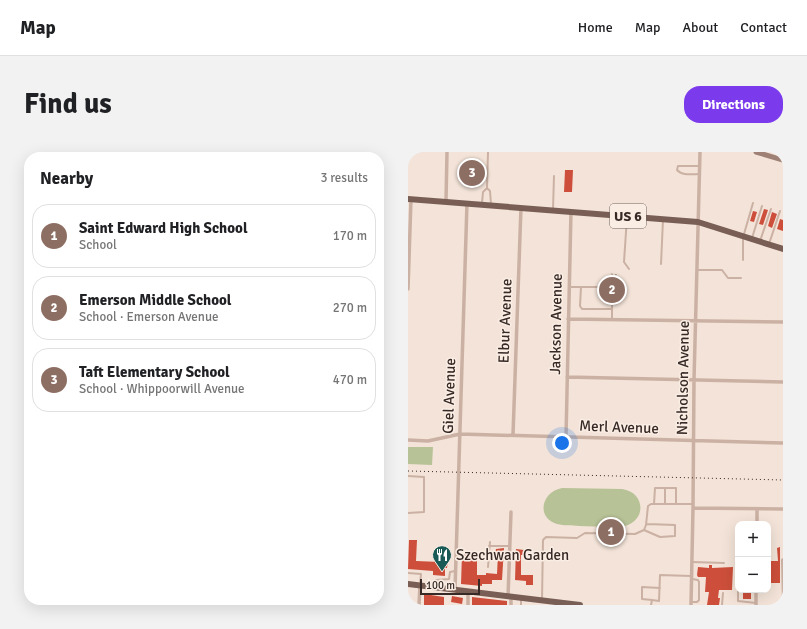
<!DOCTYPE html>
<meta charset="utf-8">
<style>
:root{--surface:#fff;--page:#f2f2f2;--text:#202124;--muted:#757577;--line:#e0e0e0;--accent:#7c3aed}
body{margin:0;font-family:Signika,sans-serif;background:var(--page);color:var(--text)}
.controls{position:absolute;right:12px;bottom:12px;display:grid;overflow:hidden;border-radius:8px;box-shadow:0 4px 16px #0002}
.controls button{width:36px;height:36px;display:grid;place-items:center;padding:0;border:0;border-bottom:1px solid var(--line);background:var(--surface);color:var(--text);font:20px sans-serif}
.scale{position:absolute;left:12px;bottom:10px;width:60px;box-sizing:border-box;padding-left:4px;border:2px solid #362926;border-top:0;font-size:11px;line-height:14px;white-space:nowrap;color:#362926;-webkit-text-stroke:3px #faeee4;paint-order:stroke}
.you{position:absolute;left:154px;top:291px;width:14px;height:14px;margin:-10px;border:3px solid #fff;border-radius:50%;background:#1a73e8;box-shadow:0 0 0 6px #1a73e833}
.badge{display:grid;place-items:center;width:26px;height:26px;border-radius:50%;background:var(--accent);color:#fff;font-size:13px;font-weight:700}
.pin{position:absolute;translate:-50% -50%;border:2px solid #fff;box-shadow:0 1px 4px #0006}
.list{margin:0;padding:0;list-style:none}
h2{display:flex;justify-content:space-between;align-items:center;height:52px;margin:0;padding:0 16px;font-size:17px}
h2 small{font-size:13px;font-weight:400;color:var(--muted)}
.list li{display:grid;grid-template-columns:26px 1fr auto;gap:12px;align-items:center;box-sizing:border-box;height:64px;margin:0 8px 8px;padding:0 8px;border:1px solid var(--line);border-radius:16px}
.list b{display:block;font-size:15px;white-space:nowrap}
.list p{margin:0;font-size:13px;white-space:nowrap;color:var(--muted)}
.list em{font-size:13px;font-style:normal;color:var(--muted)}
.map{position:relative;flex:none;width:375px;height:453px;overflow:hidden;border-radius:16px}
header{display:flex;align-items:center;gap:24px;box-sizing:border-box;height:56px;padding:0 20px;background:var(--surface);border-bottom:1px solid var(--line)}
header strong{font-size:19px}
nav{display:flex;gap:22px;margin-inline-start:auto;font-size:14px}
.intro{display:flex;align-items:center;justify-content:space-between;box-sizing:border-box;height:96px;padding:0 24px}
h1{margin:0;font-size:28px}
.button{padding:10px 18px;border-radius:16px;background:var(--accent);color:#fff;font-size:14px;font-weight:700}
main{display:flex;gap:24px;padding:0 24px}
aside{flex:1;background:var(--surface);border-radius:16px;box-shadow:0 4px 16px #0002}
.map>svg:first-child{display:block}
</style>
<header>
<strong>Map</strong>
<nav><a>Home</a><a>Map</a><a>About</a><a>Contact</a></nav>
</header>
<div class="intro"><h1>Find us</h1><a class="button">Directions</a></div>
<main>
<aside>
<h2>Nearby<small>3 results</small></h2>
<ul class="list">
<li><span class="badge" style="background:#8d6e63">1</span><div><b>Saint Edward High School</b><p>School</p></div><em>170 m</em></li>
<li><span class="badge" style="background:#8d6e63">2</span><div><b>Emerson Middle School</b><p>School · Emerson Avenue</p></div><em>270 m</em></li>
<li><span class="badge" style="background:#8d6e63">3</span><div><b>Taft Elementary School</b><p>School · Whippoorwill Avenue</p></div><em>470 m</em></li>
</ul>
</aside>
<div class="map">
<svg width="375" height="453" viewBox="0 0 375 453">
<rect width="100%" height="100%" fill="#f3e3d8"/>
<!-- green -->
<path fill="#b8c297" d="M0,295h25l-1,18 -24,-1z
M154,336l60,1c23,3 25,31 3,37 -15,2 -31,0 -46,0 -7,-1 -15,0 -22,-2 -21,-6 -16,-32 5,-36z"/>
<!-- building -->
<path fill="#cd4f3b" d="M157,18h8l-1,22h-8z
M356,57l4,1 -5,15 -4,-1z
M345,59l4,1 -3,10 -4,-1z
M364,60l5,2 -5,14 -4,-2z
M372,67l3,1v11l-6,-2z
M1,388h8l-1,21 24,1v-9h10v6h-2l-1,9h-2v8l-12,-1v-4l-25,-2z
M372,395v36h-11l-1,-22h10l-1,-13z
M96,396l-2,32h-10v4h-10v2l-21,-2 1,-30 15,1v20h9v-2l11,1 1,-20h-3l1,-5z
M108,397l8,1v5h-3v20h12v10h-7v-4l-11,-1z
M301,413h3v3l21,-1 -1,23h-13l-1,8h2l-1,7h-12l2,-13h-4l1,-15h-8l-1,-2 1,-8 11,1z
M335,438h8v9h-8z
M16,442l20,3v8h-20z
M44,444l11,2 -1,6 -11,-2z
M64,445l35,4v4h-35z"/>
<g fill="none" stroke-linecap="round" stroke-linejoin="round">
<!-- path -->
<path stroke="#b79b8d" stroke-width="1" stroke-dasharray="2 2" stroke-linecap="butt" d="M202,134l1,-12 8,1"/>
<!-- lane -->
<path stroke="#cbb1a3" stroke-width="2" d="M80,0l-1,36 3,3 1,13
M291,14h-21l-1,4c5,6 15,4 23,4
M74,51l1,-11 4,-4
M145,57l1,-33
M219,65l-3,45 5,7
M336,82l9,-31
M344,86l10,-32
M352,89l11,-32
M361,92l11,-33
M335,108v-21
M253,112l2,-44
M289,118h25l6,8h13
M161,135h38l5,4v28
M173,135l-1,19 2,3h30
M0,324l16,1v35l-16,1
M246,352l1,-16h21v16
M257,352v-16
M236,378l16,7 15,-1v-11l-28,-1
M81,394h21
M284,410l32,1
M80,415l2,-25
M330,415v34l18,2
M0,421l13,1 -1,10
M26,434l2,-6 13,-1 1,-7 5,-1
M134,448l1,-60 3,-3 31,1 8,-5 50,1 9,-4 2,-5 2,-19 3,-2h42
M244,448l-10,-1v-12l18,1
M284,450h5l2,-2v-18l-1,-2 -6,-1
M113,453v-6
M243,453l1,-5 7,1 1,-26 31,1
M314,453l1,-12
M375,453l-1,-45 1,-1"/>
<!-- street -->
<path stroke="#cbb1a3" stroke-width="3.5" d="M38,49l1,-49
M0,137l3,-90
M160,167l215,3
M159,225l216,5
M105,283l8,-228
M158,285l5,-226
M0,288l20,1 32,-7 323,9
M285,356l90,1
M349,372v-15
M47,438l12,-387
M100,445l3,-85
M11,453l1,-20
M60,453v-14
M103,453v-8
M283,453l2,-97 1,-128 6,-228
M348,453v-15"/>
<!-- secondary -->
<path stroke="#9f8075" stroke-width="5" d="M348,0l27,8"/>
<!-- primary -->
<path stroke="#795e56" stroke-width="6" d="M0,47l290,23 85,27
M0,432l172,21"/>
<!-- rail -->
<path stroke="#362926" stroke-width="1" stroke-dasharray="1 3" stroke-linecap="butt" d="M0,319l375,9"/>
</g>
<!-- icons -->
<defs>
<g id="restaurant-pin" transform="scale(1)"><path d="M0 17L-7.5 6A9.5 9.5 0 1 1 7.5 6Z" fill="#195a57" stroke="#faeee4"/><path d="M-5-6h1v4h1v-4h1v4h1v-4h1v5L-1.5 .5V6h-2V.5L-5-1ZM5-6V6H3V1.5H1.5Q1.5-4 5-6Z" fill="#fff"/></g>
</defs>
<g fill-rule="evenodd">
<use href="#restaurant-pin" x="34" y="403"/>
</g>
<g text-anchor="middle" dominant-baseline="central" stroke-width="3" stroke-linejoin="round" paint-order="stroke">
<!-- shield labels -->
<rect fill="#faeee4" stroke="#71645f" stroke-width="1" x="202" y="52" width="36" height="24" rx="3"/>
<g font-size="14" font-weight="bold" fill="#362926">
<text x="220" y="64">US 6</text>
</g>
<!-- street labels -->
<g font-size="15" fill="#362926" stroke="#faeee4">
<text transform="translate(97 169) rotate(-88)">Elbur Avenue</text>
<text transform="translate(148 172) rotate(-89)">Jackson Avenue</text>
<text transform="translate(275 226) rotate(-89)">Nicholson Avenue</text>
<text transform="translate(41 244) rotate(-88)">Giel Avenue</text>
<text transform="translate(211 275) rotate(2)">Merl Avenue</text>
</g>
<!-- poi labels -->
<g font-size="15" fill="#362926" stroke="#faeee4" text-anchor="start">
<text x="48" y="403">Szechwan Garden</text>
</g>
</g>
</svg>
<div class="controls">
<button>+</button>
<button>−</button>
</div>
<div class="scale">100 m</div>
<div class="you"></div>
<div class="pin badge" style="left:203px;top:380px;background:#8d6e63">1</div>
<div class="pin badge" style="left:204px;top:138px;background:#8d6e63">2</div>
<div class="pin badge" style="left:64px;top:21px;background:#8d6e63">3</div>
</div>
</main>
